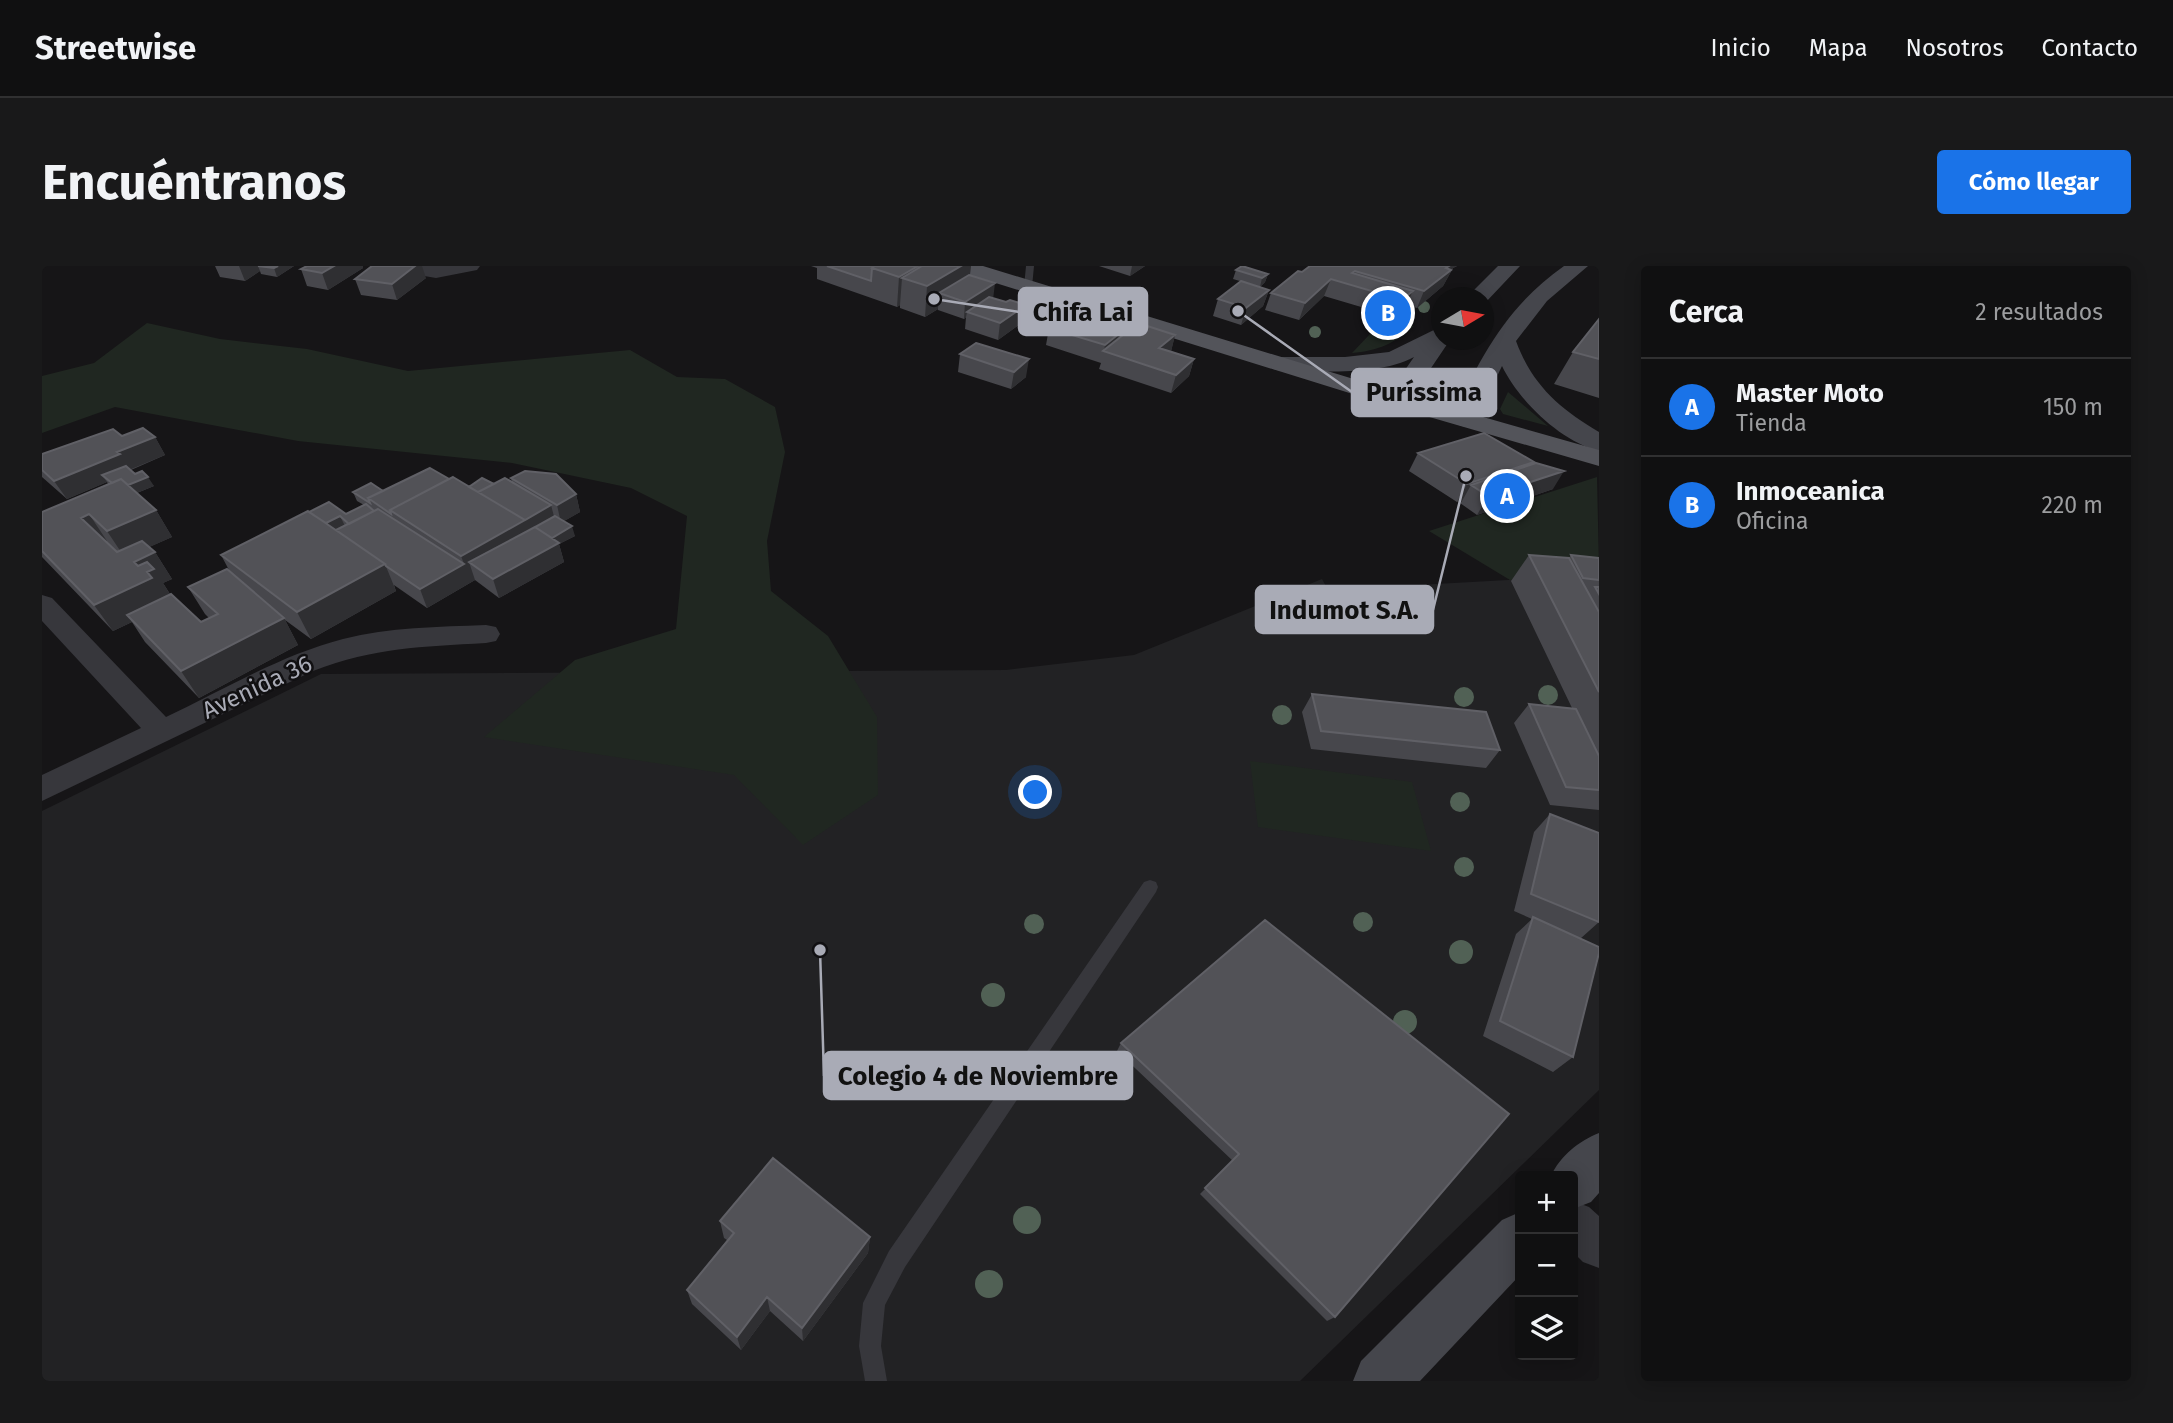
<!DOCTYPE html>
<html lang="es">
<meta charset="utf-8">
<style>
:root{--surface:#101011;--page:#19191a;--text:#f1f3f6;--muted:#9c9d9f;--line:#303031;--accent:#1a73e8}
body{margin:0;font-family:"Fira Sans",sans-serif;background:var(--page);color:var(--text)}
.controls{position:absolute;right:21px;bottom:21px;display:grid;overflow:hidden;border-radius:7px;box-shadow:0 4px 18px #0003}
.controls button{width:63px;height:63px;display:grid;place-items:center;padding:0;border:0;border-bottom:2px solid var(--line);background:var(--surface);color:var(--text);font:35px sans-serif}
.compass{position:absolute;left:1389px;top:21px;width:63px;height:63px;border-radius:50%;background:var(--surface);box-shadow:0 4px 18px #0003;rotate:80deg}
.you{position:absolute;left:994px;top:527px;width:24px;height:24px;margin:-18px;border:5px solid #fff;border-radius:50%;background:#1a73e8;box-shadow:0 0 0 10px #1a73e833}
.badge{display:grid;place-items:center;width:46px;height:46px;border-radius:50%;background:var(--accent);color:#fff;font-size:23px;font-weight:700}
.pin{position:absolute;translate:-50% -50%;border:4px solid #fff;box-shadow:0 2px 7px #0006}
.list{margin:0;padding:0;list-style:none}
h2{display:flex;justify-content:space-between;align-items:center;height:91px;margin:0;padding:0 28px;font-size:30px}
h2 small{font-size:23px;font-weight:400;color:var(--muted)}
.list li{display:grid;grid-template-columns:46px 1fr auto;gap:21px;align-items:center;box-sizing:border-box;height:98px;padding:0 28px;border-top:2px solid var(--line)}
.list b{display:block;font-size:26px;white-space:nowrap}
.list p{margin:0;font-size:23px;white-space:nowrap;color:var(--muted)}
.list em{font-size:23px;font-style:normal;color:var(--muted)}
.icon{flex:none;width:38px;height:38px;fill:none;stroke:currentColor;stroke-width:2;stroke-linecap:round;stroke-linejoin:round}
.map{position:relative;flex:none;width:1557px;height:1115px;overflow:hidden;border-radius:7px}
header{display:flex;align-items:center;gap:42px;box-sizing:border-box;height:98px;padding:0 35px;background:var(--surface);border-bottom:2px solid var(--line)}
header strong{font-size:33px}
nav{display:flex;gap:38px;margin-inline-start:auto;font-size:24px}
.intro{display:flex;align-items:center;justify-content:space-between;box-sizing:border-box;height:168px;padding:0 42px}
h1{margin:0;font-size:49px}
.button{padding:18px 32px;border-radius:7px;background:var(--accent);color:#fff;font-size:24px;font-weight:700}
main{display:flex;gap:42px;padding:0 42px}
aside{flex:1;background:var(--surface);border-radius:7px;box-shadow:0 4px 18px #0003}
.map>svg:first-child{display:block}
</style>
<header>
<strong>Streetwise</strong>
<nav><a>Inicio</a><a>Mapa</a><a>Nosotros</a><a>Contacto</a></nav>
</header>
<div class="intro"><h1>Encuéntranos</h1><a class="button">Cómo llegar</a></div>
<main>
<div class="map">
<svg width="1557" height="1115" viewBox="0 0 1557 1115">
<rect width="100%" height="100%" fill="#161517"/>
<!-- built -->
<path fill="#222224" d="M1557,301v523l-299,291h-1258v-570l279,-137 685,-4 128,-15 188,-76 6,11 235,-13z"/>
<!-- green -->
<path fill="#202721" d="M1344,51l28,9c-19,17 -36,25 -62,27z
M105,57l73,16 87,10 101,22 222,-21 47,27 48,2 50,28 10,45 -18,89 4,50 57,45 49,81 1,78 -75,50 -69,-70 -250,-38 91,-77 101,-31 11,-113 -56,-28 -119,-25 -214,-22 -183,-34 -73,26v-57l52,-13z
M1466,126l40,34 -45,-12 -3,-5z
M1555,211l2,90 -36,10 -53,3 -81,-49z
M1208,495l162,21 19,69 -173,-24z"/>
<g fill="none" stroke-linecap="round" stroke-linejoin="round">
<!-- lane -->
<path fill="#37373c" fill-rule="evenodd" d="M984,0h8l-2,21 -4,3 -4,-3z
M1108,614l6,2 2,5 -2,5 -251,375 -20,38 -4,41 6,35h-22l-6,-35 4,-43 26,-52 255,-369z"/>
<!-- street -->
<path fill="#37373c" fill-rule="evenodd" d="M344,0h94l-3,4 -41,8 -47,-8z
M0,329l10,3 114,119c57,-27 115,-62 177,-78 47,-12 95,-12 143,-14l10,2 4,7 -4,7 -10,2c-66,4 -110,4 -173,28l-271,130v-26l99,-47 -99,-107z
M1531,935l16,6 10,9v52l-16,-6 -10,-10z"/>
<!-- secondary -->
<path fill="#45464c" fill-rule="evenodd" d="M1456,0h22l-35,37 -1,-5h-18z
M1522,0h24l-41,35 -31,40c16,44 44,68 83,91v19c-39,-10 -80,-50 -97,-85l-28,58 -9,3 -9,-3 -4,-5c28,-62 55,-113 112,-153z
M1400,60v14h8l-44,65 -9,3 -9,-3 -4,-5 30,-43c-35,19 -93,14 -133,14l-8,-2 -4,-5 4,-5 8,-2h64l44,-5z
M1557,867v60l-8,9 -18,7v-33h-22c9,-20 28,-35 48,-43z
M1478,946v63l-100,106h-67l8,-20 141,-141z"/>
<!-- primary -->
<path fill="#53545a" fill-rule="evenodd" d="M909,0h32l423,129 193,55v16l-211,-61 -434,-135z"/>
</g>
<!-- trees -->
<g fill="#516155">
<circle cx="1382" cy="41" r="6"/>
<circle cx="1273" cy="66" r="6"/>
<circle cx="1506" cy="429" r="10"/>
<circle cx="1422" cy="431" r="10"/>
<circle cx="1240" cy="449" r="10"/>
<circle cx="1418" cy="536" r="10"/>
<circle cx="1422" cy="601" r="10"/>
<circle cx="1321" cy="656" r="10"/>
<circle cx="992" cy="658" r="10"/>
<circle cx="1419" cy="686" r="12"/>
<circle cx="951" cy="729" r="12"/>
<circle cx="1363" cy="756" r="12"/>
<circle cx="985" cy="954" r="14"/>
<circle cx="947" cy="1018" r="14"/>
</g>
<!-- wall -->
<path fill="#47474c" d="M173,0h79l-17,11 -16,-3 -1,-3 -15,10 -25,-4z
M265,0h56v2l-35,22 -21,-4 -6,-17z
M769,0h160l-1,9 23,23 13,4 20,3 -3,17 -25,18 -33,-11 1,-12 -2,2 -26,-9v-1l-13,8 -25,-9v-3l-3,2 -80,-28v-11z
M1057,0h46l-15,10z
M1268,0h147l-4,2 -10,18 -26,22 -10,-3 -12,12 -71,-21 -25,24 -34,-10 6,-17z
M1194,4l32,4 -3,8 -5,5 -27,-8z
M384,12l-29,22 -36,-5 -6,-16z
M1227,24l-6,16 -22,19 -28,-9 5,-17z
M1557,53v79l-45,-14 19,-32z
M1091,61l42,8 -4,16 23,8 -5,17 -18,17 -72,-24 2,-6 -55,-18 3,-17z
M934,77l50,34 -15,12 -53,-17 2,-18z
M80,170l33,1 10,18 -34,15 23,16 -17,7 19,17 16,27 -23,10 6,5 17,27 -9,4 7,11 31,28 8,-4 -4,-4 -17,-27 41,-17 -8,-15 125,-41 18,-9 -7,-4 -4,-9 30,-1 66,-12 20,8 43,-5 -1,-4 65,16 4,18 -16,9 11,15 -16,8 5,18 -65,36 -24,-18 -48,28 -33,-23 2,6 -85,48 -26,-19 13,25 -99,53 -54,-56 -13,-20 -19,9 -71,-74v-45l66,-28 -1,-2 -40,17 -25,-22v-23z
M1376,187l116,9 -2,3 21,24 -76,26 -17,-12 2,-2 -5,1 -48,-31z
M1487,289l40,3 2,-3 28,3v252l-49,-5 -36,-82 15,-19 43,4 -61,-127z
M1270,428l188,56 -14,18 -175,-19 -9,-37z
M1508,548l49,108 -19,17 -7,118 -20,15 -70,-36 33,-102 16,-15 -18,-8 20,-79z
M1223,654l70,397 -8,4 -127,-127 33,-33 -116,-110 4,-8z
M678,955l150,16 -2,16 -65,88 -33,-30 -29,39 -49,-46 -5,-14 40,-50 -3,-2z"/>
<!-- shaded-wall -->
<path fill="#2f2f32" d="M197,0h29h-10l2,5 -15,10z
M236,0h16l-17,11 -3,-9z
M292,0h29v2l-35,22 -6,-17z
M373,0h7l4,12 -29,22 -5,-16z
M876,0h13l-29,12 -2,27 -3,2 2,-30z
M919,0h10l-3,24 -29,3 -1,16 -13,8 2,-31z
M1090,0h13l-15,10z
M1406,0h9l-4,2 -10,18 -26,22 7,-17z
M1226,8l-3,8 -5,5 2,-9z
M1289,13l-7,17 -25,24 6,-17z
M953,17l-2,17 -26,12 -1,5 -2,2 1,-17z
M1227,24l-6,16 -22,19 5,-17z
M1371,25l-8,16 -10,10 7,-17z
M984,39l-3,17 -25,18 2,-17z
M1093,55l-5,17 -26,13 1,-6z
M1133,69l-4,17 -12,-4z
M987,93l-3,18 -15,12 3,-17z
M1152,93l-5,17 -18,17 5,-18z
M113,171l10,18 -36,15 -27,5 5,7 -40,17 -13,-18 63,-29z
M1492,196l-11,18 -52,5 -9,16 -5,1 10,-18z
M1522,205l-11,18 -76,26 11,-19z
M106,211l6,9 -35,14 -5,-9z
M534,228l4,18 -19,11 -4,-18z
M509,239l5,19 -87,38 6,18 -48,28 -7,-19 44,-25 -3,-8z
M114,244l16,27 -47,21 -18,-27z
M47,248l18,27 -8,3 -18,-26z
M298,250l5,10 -27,13 -5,-10z
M530,260l3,10 -16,8 5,18 -65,36 -6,-19 56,-39z
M113,286l17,27 -9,4 8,13 -44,19 5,7 -19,9 -19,-26 40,-43z
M343,298l11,27 -85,48 -14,-27z
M242,352l14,27 -99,53 -18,-27z
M828,971l-2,16 -65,88 -1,-13z
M725,1031l3,14 -29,39 -4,-13z"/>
<!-- building -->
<path fill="#525257" stroke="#606066" stroke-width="2" d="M216,0h20l-4,2z
M265,0h27l-12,7 -21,-4z
M330,0h43l-23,18 -37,-5z
M785,0h48l-3,2 -1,13z
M833,0h43l-19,11 -27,-9z
M880,0h39l-34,20 -25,-8z
M1200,0l26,8 -6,4 -26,-8z
M1268,0h139l-3,2 5,2 -27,21 -69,-20 -3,2 61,18 -11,9 -71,-21 -26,24 -34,-10 27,-22 4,1z
M927,9l26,8 -30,19 -26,-9z
M1199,15l28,9 -23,18 -28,-9z
M947,31l17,5 4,-2 16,5 -26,18 -33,-11z
M1038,38l55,17 -30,24 -56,-17z
M1557,53v40l-26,-7z
M1096,57l37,12 -16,13 35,11 -18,16 -73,-24z
M934,77l53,16 -15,13 -54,-18z
M101,162l12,9 -38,15 3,2 -66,27 -12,-11v-16l71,-25 9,7z
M1442,167l50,29 -67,22 -49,-31z
M1494,197l28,8 -76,25 -17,-11z
M84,200l9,8 7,-3 6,6 -20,8 -7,-6 -9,4 -10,-8z
M388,202l19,11 -59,31 1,4 -23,-16z
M483,205l31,3 20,20 -19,11 -46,-27z
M411,211l72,43 -64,36 -71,-46z
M440,212l12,6 -16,8 -9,-5z
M463,212l46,27 -26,15 -47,-28z
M79,213l35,31 -49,21 -18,-17 -8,4 36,34 25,-11 13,11 -21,10 4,4 9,-4 7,7 -7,3 5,6 -58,27 -52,-54v-39z
M329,217l12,8 -15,7 2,5 -17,-11z
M287,236l17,12 20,-10 8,7 -25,13 -9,-8 -14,7 -17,-11z
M336,243l86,55 -44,25 -34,-23 -1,-2 -49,-34z
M266,245l77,53 -88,48 -76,-57z
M513,250l17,10 -20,12 -17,-11z
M493,261l24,16 -66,36 -24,-17z
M1487,289l40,3 30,54v80z
M1529,289l28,3v22l-16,-2z
M185,303l57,49 -103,53 -54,-56 44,-21 30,28 17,-8 -30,-27z
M1553,321h4v7z
M1270,428l174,18 14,38 -179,-19z
M1487,438l47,5 23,47v34l-33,-3z
M1508,548l49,19v89l-68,-28z
M1491,651l66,30v6l-26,104 -73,-36z
M1223,654l244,194 -174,203 -130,-129 34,-34 -118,-111z
M731,892l97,79 -68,91 -35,-31 -30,40 -50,-47 47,-57 -14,-12z"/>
<g text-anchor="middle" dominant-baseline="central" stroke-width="5" stroke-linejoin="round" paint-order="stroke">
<!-- street labels -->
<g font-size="24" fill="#a9abb6" stroke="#111012">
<text transform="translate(215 421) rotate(-25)">Avenida 36</text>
</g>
</g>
<!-- callouts -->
<path fill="none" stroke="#a9abb6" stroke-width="2.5" d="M892 33L977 46M1196 45L1310 126M1424 210L1391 344M778 684L782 810"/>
<g fill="#a9abb6" stroke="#111012" stroke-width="2.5">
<circle cx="892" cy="33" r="7"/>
<circle cx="1196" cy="45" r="7"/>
<circle cx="1424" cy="210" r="7"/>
<circle cx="778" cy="684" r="7"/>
</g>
<g fill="#a9abb6" stroke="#a9abb6" stroke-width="2.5">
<rect x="977" y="22" width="128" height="47" rx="7"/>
<rect x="1310" y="103" width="144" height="47" rx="7"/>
<rect x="1214" y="320" width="177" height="47" rx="7"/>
<rect x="782" y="786" width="308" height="47" rx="7"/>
</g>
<g font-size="26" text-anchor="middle" font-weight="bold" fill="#111">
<text x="1041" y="55">Chifa Lai</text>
<text x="1382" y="135">Puríssima</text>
<text x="1302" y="353">Indumot S.A.</text>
<text x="936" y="819">Colegio 4 de Noviembre</text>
</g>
</svg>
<div class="controls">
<button>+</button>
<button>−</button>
<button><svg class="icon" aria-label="layers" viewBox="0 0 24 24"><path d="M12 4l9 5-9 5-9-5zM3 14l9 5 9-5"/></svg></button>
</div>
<svg class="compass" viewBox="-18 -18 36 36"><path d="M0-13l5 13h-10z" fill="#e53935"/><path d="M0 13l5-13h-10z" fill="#9c9d9f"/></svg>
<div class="you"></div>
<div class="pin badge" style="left:1465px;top:230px">A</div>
<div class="pin badge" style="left:1346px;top:47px">B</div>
</div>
<aside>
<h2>Cerca<small>2 resultados</small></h2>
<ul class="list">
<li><span class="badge">A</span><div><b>Master Moto</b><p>Tienda</p></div><em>150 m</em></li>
<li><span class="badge">B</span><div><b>Inmoceanica</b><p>Oficina</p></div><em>220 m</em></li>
</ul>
</aside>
</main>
